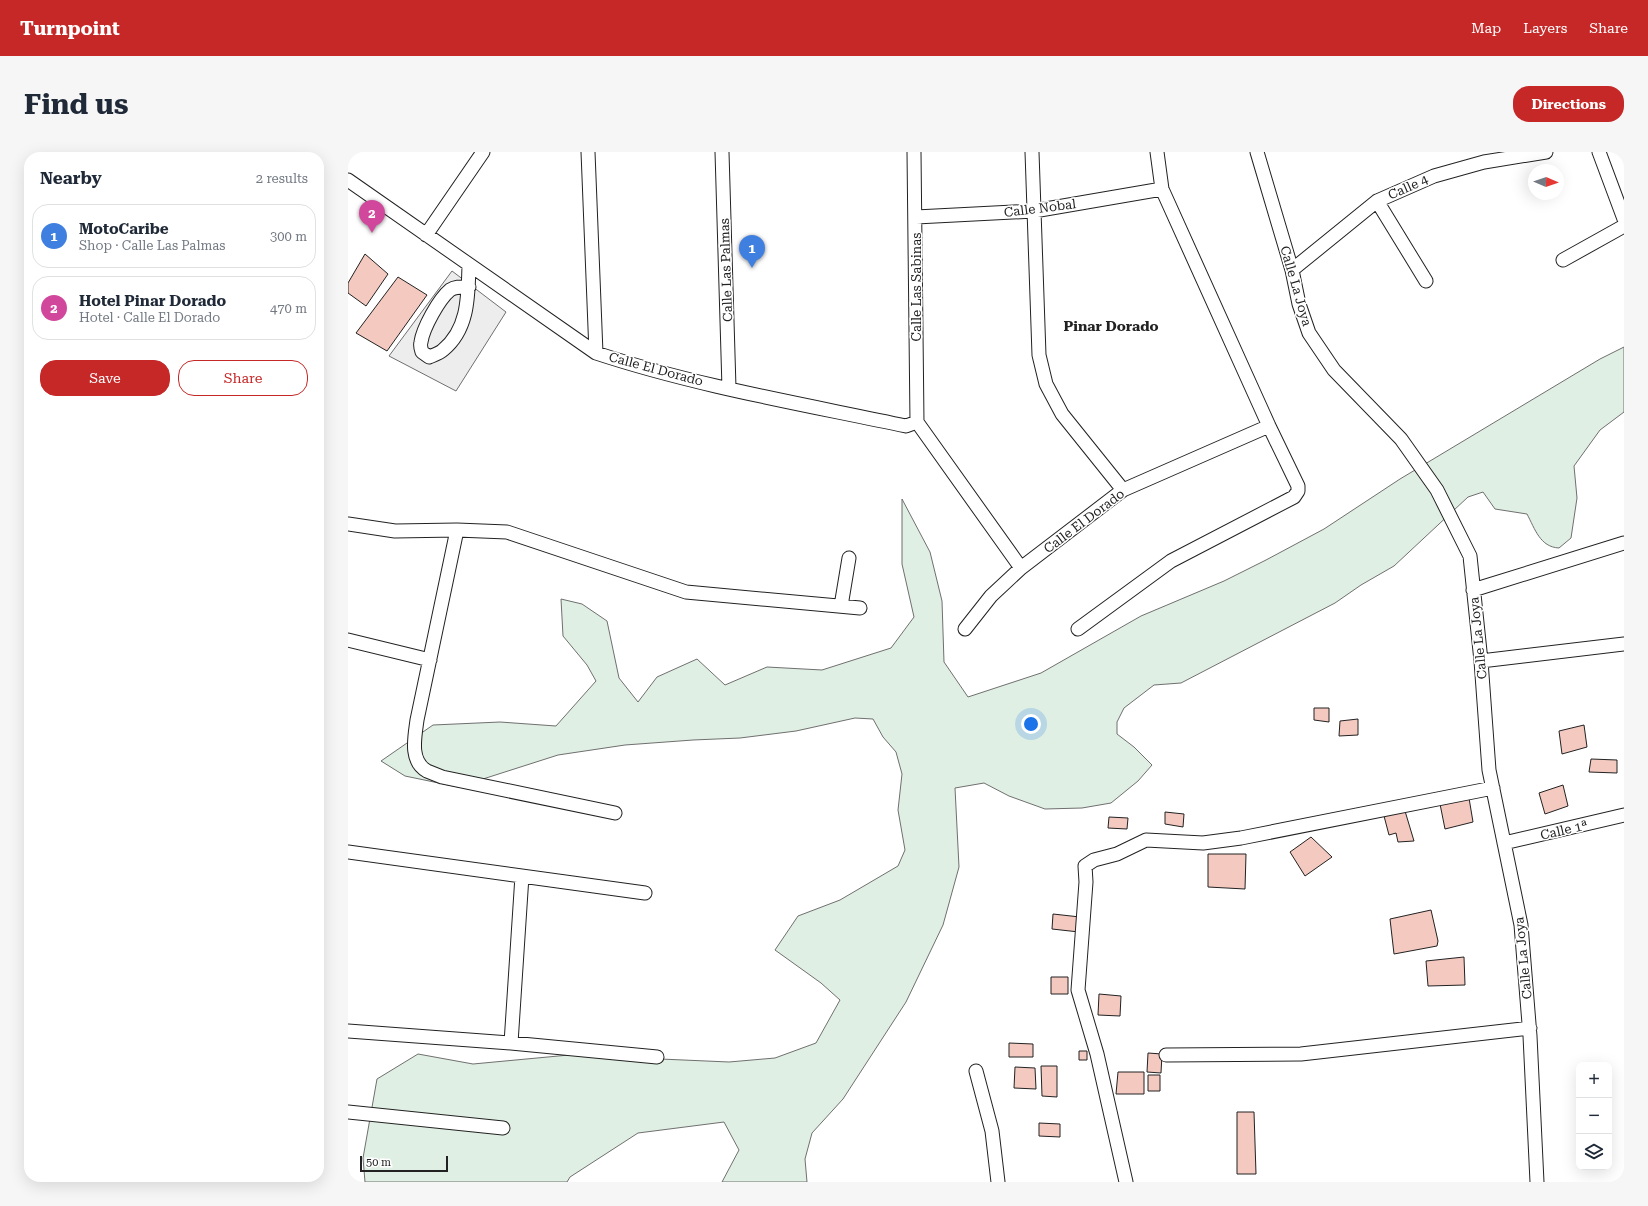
<!DOCTYPE html>
<meta charset="utf-8">
<style>
:root{--surface:#fff;--page:#f6f6f7;--text:#1f2937;--muted:#747a83;--line:#e0e1e3;--accent:#c62828}
body{margin:0;font-family:"Roboto Serif",serif;background:var(--page);color:var(--text)}
.controls{position:absolute;right:12px;bottom:12px;display:grid;overflow:hidden;border-radius:8px;box-shadow:0 4px 16px #0002}
.controls button{width:36px;height:36px;display:grid;place-items:center;padding:0;border:0;border-bottom:1px solid var(--line);background:var(--surface);color:var(--text);font:20px sans-serif}
.compass{position:absolute;left:1180px;top:12px;width:36px;height:36px;border-radius:50%;background:var(--surface);box-shadow:0 4px 16px #0002;rotate:92deg}
.scale{position:absolute;left:12px;bottom:10px;width:88px;box-sizing:border-box;padding-left:4px;border:2px solid #222;border-top:0;font-size:11px;line-height:14px;white-space:nowrap;color:#222;-webkit-text-stroke:3px #fff;paint-order:stroke}
.you{position:absolute;left:683px;top:572px;width:14px;height:14px;margin:-10px;border:3px solid #fff;border-radius:50%;background:#1a73e8;box-shadow:0 0 0 6px #1a73e833}
.badge{display:grid;place-items:center;width:26px;height:26px;border-radius:50%;background:var(--accent);color:#fff;font-size:13px;font-weight:700}
.pin{position:absolute;translate:-50% -33px;filter:drop-shadow(0 1px 2px #0008)}
.pin::after{content:'';position:absolute;top:21px;width:14px;height:12px;background:inherit;clip-path:polygon(0 0,100% 0,50% 100%)}
.list{margin:0;padding:0;list-style:none}
h2{display:flex;justify-content:space-between;align-items:center;height:52px;margin:0;padding:0 16px;font-size:17px}
h2 small{font-size:13px;font-weight:400;color:var(--muted)}
.list li{display:grid;grid-template-columns:26px 1fr auto;gap:12px;align-items:center;box-sizing:border-box;height:64px;margin:0 8px 8px;padding:0 8px;border:1px solid var(--line);border-radius:16px}
.list b{display:block;font-size:15px;white-space:nowrap}
.list p{margin:0;font-size:13px;white-space:nowrap;color:var(--muted)}
.list em{font-size:13px;font-style:normal;color:var(--muted)}
.actions{display:flex;gap:8px;padding:12px 16px}
.actions a{flex:1;padding:9px 0;border:1px solid var(--accent);border-radius:16px;text-align:center;font-size:14px;color:var(--accent)}
.actions .main{background:var(--accent);color:#fff}
.icon{flex:none;width:22px;height:22px;fill:none;stroke:currentColor;stroke-width:2;stroke-linecap:round;stroke-linejoin:round}
.map{position:relative;flex:none;width:1276px;height:1030px;overflow:hidden;border-radius:16px}
header{display:flex;align-items:center;gap:24px;box-sizing:border-box;height:56px;padding:0 20px;background:var(--accent);color:#fff}
header strong{font-size:19px}
nav{display:flex;gap:22px;margin-inline-start:auto;font-size:14px}
.intro{display:flex;align-items:center;justify-content:space-between;box-sizing:border-box;height:96px;padding:0 24px}
h1{margin:0;font-size:28px}
.button{padding:10px 18px;border-radius:16px;background:var(--accent);color:#fff;font-size:14px;font-weight:700}
main{display:flex;gap:24px;padding:0 24px}
aside{flex:1;background:var(--surface);border-radius:16px;box-shadow:0 4px 16px #0002}
.map>svg:first-child{display:block}
</style>
<header>
<strong>Turnpoint</strong>
<nav><a>Map</a><a>Layers</a><a>Share</a></nav>
</header>
<div class="intro"><h1>Find us</h1><a class="button">Directions</a></div>
<main>
<aside>
<h2>Nearby<small>2 results</small></h2>
<ul class="list">
<li><span class="badge" style="background:#3f7fe0">1</span><div><b>MotoCaribe</b><p>Shop · Calle Las Palmas</p></div><em>300 m</em></li>
<li><span class="badge" style="background:#d1479c">2</span><div><b>Hotel Pinar Dorado</b><p>Hotel · Calle El Dorado</p></div><em>470 m</em></li>
</ul>
<div class="actions"><a class="main">Save</a><a>Share</a></div>
</aside>
<div class="map">
<svg width="1276" height="1030" viewBox="0 0 1276 1030">
<rect width="100%" height="100%" fill="#fff"/>
<!-- green -->
<path fill="#e0efe3" stroke="#6f6f6f" d="M1276,195v65l-24,18 -26,36 3,32 -6,40 -12,10c-19,-1 -24,-19 -32,-34l-32,-5 -12,-17 -15,5 -74,69 -33,19 -26,18 -154,80 -27,2 -30,23 -7,14v12l17,13 18,18 -14,16 -27,22 -29,5 -37,1 -36,-13 -25,-13 -29,5 4,79 -16,58 -37,77 -63,97 -31,34 -7,26 2,23h-85l17,-32 -15,-28 -86,11 -68,44 -3,5h-202l-2,-24 14,-79 41,-25 55,10 96,-9 160,7 46,-4 41,-15 24,-43 -19,-17 -46,-33 23,-34 42,-16 58,-34 7,-16 -7,-40 4,-36 -6,-22 -13,-15 -10,-18 -18,-1 -59,13 -56,7 -47,2 -68,5 -67,10 -100,32 -53,-11 -24,-15 52,-36 67,-3 56,4 40,-45 -9,-16 -24,-29 -2,-37 21,5 25,17 12,57 19,24 19,-25 40,-18 28,26 42,-18 55,3 69,-22 23,-31 -12,-53v-65l28,53 12,49 2,61 24,35 73,-24 100,-57 83,-35 42,-21 58,-31 76,-50 200,-120z"/>
<!-- parking -->
<path fill="#ededed" stroke="#6f6f6f" d="M104,119l54,41 -50,79 -67,-35z"/>
<!-- building -->
<path fill="#f3c9c0" stroke="#222" d="M17,102l23,20 -22,32 -18,-13v-10z
M50,125l29,18 -40,56 -31,-18z
M966,556h15v14l-15,-2z
M1010,567v16l-19,1 1,-15z
M1236,573l3,22 -25,7 -3,-23z
M1243,607l26,1v13l-28,-1z
M1215,633l5,21 -23,8 -6,-21z
M1121,646l4,24 -28,7 -5,-25z
M1057,659l9,30 -16,1 -2,-9 -7,2 -5,-19z
M817,660l19,2 -1,13 -18,-3z
M761,665l19,1 -1,11 -19,-1z
M963,685l21,20 -27,19 -15,-24z
M860,702h38l-1,35 -37,-2z
M1083,758l7,31 -1,5 -43,8 -4,-35z
M705,762l27,3 -1,15 -27,-3z
M1116,805l1,28 -37,1 -2,-25z
M703,825h17v17h-17z
M751,842l22,2 -1,20 -22,-1z
M661,891l24,1v13h-24z
M731,899h8v9h-8z
M800,901l14,1 -1,19 -14,-1z
M693,914h16v31l-15,-1z
M667,915l20,1 1,21 -22,-1z
M770,920h26v22h-28z
M800,923h12v16h-12z
M889,960h17l2,62h-19z
M691,971l21,1v13l-21,-1z"/>
<g fill="none" stroke-linecap="round" stroke-linejoin="round">
<!-- minor casing -->
<g stroke="#222" stroke-width="15">
<path id="minor" d="M240,0l8,201
M374,0l7,236
M566,0l3,270
M684,0l7,203 7,29 16,30 61,76
M909,0l35,118 7,34 10,29 25,37 67,69 36,51 33,66 11,105 8,109 32,155 9,111 7,146
M1251,0l25,67
M0,28l248,173c100,33 206,51 310,73l11,-4
M1029,49l49,80
M568,65l118,-6 128,-22
M78,83l57,-83
M1215,108l61,-34
M944,118l85,-69 57,-25 50,-14 62,-10
M121,135c-7,0 -13,-1 -19,3 -11,9 -27,38 -29,52 -1,3 0,7 1,10l7,5c5,-2 11,-4 14,-7 26,-21 25,-55 26,-85
M569,270l104,146
M0,372l47,7 62,-1 50,2 179,60 174,16
M109,378l-40,190c-2,16 -8,41 10,51 5,2 10,4 15,6l173,36
M1125,438l151,-47
M493,454l8,-48
M617,477l26,-33 30,-28 102,-78 146,-64
M730,477l93,-68 123,-64 4,-6v-5l-29,-60 -107,-237 -5,-37
M0,488l82,20
M1133,509l143,-17
M1156,691l120,-28
M0,700l297,41
M0,879l163,12 146,14
M163,891l11,-167
M818,903l135,-1 229,-26
M628,919l16,60 6,51
M0,960l155,16
M778,1030l-29,-128 -19,-64 8,-108 -1,-16 9,-6 23,-6 29,-14 57,3 38,-5 252,-50"/>
</g>
<!-- minor -->
<use href="#minor" stroke="#fff" stroke-width="13"/>
</g>
<g text-anchor="middle" dominant-baseline="central" stroke-width="3" stroke-linejoin="round" paint-order="stroke">
<!-- street labels -->
<g font-size="13" fill="#222" stroke="#fff">
<text transform="translate(1060 35) rotate(-24)">Calle 4</text>
<text transform="translate(692 56) rotate(-7)">Calle Nobal</text>
<text transform="translate(378 118) rotate(-92)">Calle Las Palmas</text>
<text transform="translate(948 134) rotate(74)">Calle La Joya</text>
<text transform="translate(568 135) rotate(-90)">Calle Las Sabinas</text>
<text transform="translate(308 217) rotate(15)">Calle El Dorado</text>
<text transform="translate(736 369) rotate(-37)">Calle El Dorado</text>
<text transform="translate(1130 486) rotate(-96)">Calle La Joya</text>
<text transform="translate(1216 678) rotate(-13)">Calle 1ª</text>
<text transform="translate(1175 806) rotate(-96)">Calle La Joya</text>
</g>
<!-- neighbourhood labels -->
<g font-size="14" font-weight="bold" fill="#222" stroke="#fff">
<text x="763" y="174">Pinar Dorado</text>
</g>
</g>
</svg>
<div class="controls">
<button>+</button>
<button>−</button>
<button><svg class="icon" aria-label="layers" viewBox="0 0 24 24"><path d="M12 4l9 5-9 5-9-5zM3 14l9 5 9-5"/></svg></button>
</div>
<svg class="compass" viewBox="-18 -18 36 36"><path d="M0-13l5 13h-10z" fill="#e53935"/><path d="M0 13l5-13h-10z" fill="#747a83"/></svg>
<div class="scale">50 m</div>
<div class="you"></div>
<div class="pin badge" style="left:404px;top:116px;background:#3f7fe0">1</div>
<div class="pin badge" style="left:24px;top:81px;background:#d1479c">2</div>
</div>
</main>
